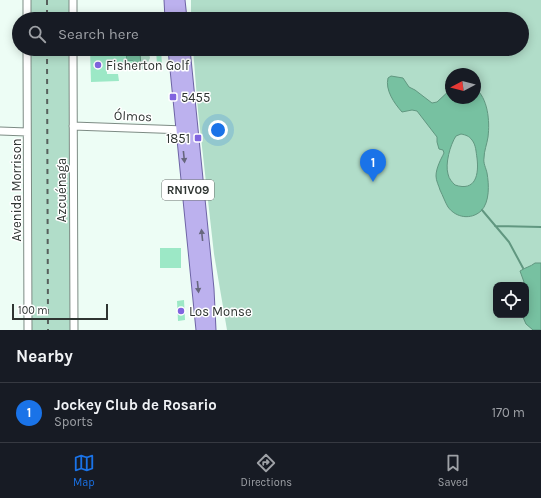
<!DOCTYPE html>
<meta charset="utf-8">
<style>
:root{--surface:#171b24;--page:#20242c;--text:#f1f3f6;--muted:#9ea1a6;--line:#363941;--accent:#1a73e8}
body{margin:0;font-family:Karla,sans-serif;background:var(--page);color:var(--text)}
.controls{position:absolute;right:12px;bottom:12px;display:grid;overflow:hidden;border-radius:8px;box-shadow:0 2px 10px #0003}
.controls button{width:36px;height:36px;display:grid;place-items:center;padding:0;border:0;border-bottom:1px solid var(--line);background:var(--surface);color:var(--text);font:20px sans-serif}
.compass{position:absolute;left:445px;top:68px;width:36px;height:36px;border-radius:50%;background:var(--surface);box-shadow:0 2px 10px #0003;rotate:263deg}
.scale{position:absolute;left:12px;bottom:10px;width:96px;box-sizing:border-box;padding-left:4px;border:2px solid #2f3532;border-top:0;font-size:11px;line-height:14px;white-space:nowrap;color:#2f3532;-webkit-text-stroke:3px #fff;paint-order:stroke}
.you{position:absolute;left:218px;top:130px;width:14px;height:14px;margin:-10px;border:3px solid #fff;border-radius:50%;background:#1a73e8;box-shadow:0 0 0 6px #1a73e833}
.badge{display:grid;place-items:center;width:26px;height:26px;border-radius:50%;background:var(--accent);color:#fff;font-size:13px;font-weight:700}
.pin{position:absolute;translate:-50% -33px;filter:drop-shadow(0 1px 2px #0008)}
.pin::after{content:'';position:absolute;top:21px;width:14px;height:12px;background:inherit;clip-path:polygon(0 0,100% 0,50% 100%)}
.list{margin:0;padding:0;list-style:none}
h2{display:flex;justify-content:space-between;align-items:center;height:52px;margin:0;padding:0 16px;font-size:17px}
h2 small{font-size:13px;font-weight:400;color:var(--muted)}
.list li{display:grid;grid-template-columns:26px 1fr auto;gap:12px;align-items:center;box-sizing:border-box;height:60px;padding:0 16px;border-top:1px solid var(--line)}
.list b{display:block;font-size:15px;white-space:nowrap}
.list p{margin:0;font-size:13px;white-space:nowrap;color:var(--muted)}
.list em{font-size:13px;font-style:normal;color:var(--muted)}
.icon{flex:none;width:22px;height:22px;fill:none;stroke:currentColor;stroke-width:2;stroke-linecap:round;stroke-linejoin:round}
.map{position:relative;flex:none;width:541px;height:330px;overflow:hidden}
.search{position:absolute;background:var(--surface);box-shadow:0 2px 10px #0003;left:12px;right:12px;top:12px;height:44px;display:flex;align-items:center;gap:10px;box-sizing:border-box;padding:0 14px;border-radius:22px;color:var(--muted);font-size:15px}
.sheet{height:112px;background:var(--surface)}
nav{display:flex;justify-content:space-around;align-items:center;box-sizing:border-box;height:56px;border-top:1px solid var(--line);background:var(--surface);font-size:11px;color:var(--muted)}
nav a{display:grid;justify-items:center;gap:2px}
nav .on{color:var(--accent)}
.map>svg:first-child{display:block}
</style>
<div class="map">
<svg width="541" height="330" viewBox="0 0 541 330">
<rect width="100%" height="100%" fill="#edfdf5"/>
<!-- green -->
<path fill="#b1ddc9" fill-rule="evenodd" d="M27,0h46v19h-46z
M191,0h350v330h-314l-13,-76 -16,-143 -5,-62h329v-30h-331zM451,74h24v24h-24zM496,285h30v30h-30z
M27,49h46l1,281h-46z
M124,49h24l2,9 -5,11 -21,1 -4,-2 21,-1 -1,-15h-16z"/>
<!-- water -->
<path fill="#77c1a1" stroke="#619780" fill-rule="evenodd" d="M126,52h14l1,15 -8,1v-7h-7z
M391,76l12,2 6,9 6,3 17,13 5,-1 14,-13v9h24v-10c13,10 15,33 13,49 -1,7 -4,14 -4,21 -1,5 2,10 3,15 2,11 3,29 -6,38 -10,9 -25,7 -33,-4 -3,-5 -5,-11 -8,-17 -1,-4 -4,-9 -4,-14 0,-8 5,-17 8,-23l-1,-3 -4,-1 -2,-7v-5l-20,-26 -5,-1 -10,2c-8,-9 -17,-22 -14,-34zM461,134c5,1 8,2 11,6 4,5 4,12 5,18 2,16 -1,34 -22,27 -3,-3 -6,-6 -7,-11 -3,-10 2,-29 8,-38z
M535,263h6v67h-8l-7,-6 -4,-9h4v-30h-3l1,-3 -4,-11c6,-4 10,-4 15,-8z"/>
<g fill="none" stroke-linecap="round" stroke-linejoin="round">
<!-- stream -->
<path stroke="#619780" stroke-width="2" d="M482,210l27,32 14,26
M495,226l46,1"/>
</g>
<!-- building -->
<path fill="#9ce8c6" d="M90,49h17v4l19,-1v9h7v7h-13v-6l-13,1v11h11l1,7 -28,1z
M156,49h5l1,16h-5z
M160,248h21v20h-21z
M184,300l1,20 -7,1 -1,-20z"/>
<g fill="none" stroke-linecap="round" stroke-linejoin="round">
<!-- minor casing -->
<g stroke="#7d8b84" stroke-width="9">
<path id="minor" d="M27,0v19
M73,0v19
M27,49l1,281
M73,49l1,281
M73,126l112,4
M0,131l27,1"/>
</g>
<!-- primary casing -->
<g stroke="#6e64a5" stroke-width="13">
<path id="primary" d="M170,0l1,19
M179,0l2,19
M174,49l28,281
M184,49l24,240 2,41"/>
</g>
<!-- minor -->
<use href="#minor" stroke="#fff" stroke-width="7"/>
<!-- primary -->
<use href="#primary" stroke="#bcb1ee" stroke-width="11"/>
<!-- rail -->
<path stroke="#57605c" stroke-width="2" stroke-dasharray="5 5" stroke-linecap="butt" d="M47,0v19
M47,49l1,281"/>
</g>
<!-- one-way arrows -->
<defs><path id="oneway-solid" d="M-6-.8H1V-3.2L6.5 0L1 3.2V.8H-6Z"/></defs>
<g fill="#67677d">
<use href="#oneway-solid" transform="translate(184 157) rotate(84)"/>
<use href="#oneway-solid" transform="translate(202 235) rotate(-96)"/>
<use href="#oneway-solid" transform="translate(198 287) rotate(84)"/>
</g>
<!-- markers -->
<g fill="#8064df" stroke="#fff" stroke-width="1.5">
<circle cx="98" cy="65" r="4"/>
<rect x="169" y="93" width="8" height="8" rx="2"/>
<rect x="194" y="134" width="8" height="8" rx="2"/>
<circle cx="181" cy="311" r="4"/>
</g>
<g text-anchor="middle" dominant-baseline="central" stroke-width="3" stroke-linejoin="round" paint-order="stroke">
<!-- shield labels -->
<rect fill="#fff" stroke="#6d7270" stroke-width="1" x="162" y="180" width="52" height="20" rx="3"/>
<g font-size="12" font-weight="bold" fill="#2f3532">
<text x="188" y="190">RN1V09</text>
</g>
<!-- poi labels -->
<g font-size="13" fill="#2f3532" stroke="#fff" text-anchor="start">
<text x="106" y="65">Fisherton Golf</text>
<text x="181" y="97">5455</text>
<text x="190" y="138" text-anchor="end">1851</text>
<text x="189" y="311">Los Monse</text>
</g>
<!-- street labels -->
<g font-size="13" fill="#2f3532" stroke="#fff">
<text transform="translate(133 116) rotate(2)">Ólmos</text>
<text transform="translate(16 190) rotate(-90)">Avenida Morrison</text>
<text transform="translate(61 190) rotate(-90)">Azcuénaga</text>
</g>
</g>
</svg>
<div class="controls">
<button><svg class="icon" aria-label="locate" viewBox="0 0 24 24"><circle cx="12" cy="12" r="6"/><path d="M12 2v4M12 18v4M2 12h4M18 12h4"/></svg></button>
</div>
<svg class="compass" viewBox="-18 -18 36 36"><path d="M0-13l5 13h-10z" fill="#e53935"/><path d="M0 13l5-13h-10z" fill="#9ea1a6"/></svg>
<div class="scale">100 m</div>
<div class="you"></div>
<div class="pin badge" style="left:373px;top:182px">1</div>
<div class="search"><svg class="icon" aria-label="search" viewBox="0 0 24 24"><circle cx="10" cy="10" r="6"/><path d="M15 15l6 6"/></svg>Search here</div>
</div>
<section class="sheet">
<h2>Nearby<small></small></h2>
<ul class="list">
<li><span class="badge">1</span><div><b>Jockey Club de Rosario</b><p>Sports</p></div><em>170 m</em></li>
</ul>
</section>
<nav>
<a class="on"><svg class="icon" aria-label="map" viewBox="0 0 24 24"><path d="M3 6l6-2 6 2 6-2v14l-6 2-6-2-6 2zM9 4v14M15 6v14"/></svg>Map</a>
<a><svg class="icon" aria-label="directions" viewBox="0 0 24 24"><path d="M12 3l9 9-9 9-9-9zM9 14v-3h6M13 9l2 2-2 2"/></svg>Directions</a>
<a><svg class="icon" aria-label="saved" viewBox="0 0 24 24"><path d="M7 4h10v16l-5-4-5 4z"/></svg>Saved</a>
</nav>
